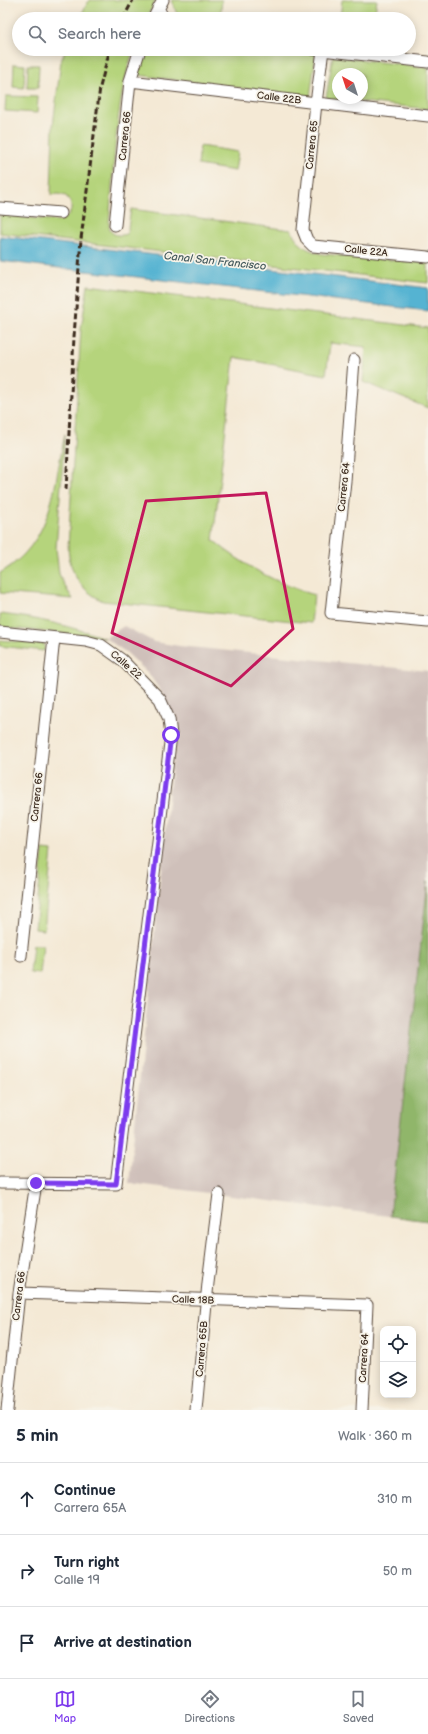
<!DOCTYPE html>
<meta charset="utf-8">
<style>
:root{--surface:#fff;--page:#f2f2f3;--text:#1f2937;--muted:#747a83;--line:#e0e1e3;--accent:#7c3aed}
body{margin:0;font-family:"Balsamiq Sans",sans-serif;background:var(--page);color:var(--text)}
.controls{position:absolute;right:12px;bottom:12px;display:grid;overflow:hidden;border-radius:8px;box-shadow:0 2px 10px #0003}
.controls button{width:36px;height:36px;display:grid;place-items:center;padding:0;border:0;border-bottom:1px solid var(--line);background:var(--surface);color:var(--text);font:20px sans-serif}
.compass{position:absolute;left:332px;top:68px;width:36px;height:36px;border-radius:50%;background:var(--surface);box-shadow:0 2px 10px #0003;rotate:321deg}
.stop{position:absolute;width:12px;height:12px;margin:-9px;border:3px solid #7c3aed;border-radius:50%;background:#fff}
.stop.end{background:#7c3aed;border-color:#fff;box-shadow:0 1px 4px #0008}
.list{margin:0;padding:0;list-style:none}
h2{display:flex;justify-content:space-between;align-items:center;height:52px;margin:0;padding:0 16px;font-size:17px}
h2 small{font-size:13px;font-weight:400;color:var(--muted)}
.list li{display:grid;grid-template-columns:26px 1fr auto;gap:12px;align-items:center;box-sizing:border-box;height:72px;padding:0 16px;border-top:1px solid var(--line)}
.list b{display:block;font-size:15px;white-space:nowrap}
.list p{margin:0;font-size:13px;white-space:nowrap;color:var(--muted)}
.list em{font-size:13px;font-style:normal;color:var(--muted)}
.icon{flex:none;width:22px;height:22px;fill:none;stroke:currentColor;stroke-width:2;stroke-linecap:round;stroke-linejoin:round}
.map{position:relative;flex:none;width:428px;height:1410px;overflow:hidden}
.search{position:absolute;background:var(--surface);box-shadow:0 2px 10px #0003;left:12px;right:12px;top:12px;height:44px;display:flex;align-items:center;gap:10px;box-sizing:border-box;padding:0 14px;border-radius:22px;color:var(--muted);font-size:15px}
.sheet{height:268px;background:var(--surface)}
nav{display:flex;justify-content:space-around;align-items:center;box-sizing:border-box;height:56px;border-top:1px solid var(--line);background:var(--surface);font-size:11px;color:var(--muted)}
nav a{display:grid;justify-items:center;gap:2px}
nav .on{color:var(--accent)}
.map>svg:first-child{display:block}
</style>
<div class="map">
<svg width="428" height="1410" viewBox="0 0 428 1410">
<rect width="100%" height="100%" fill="#f7f3e8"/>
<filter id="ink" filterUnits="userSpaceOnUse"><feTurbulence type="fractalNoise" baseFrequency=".025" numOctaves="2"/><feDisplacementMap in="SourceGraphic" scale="8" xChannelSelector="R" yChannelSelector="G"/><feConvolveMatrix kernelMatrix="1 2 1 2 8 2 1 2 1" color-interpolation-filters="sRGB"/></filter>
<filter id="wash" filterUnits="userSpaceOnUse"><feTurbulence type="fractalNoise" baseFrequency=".012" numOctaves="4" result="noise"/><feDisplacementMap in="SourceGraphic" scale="16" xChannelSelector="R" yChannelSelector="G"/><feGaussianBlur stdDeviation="0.9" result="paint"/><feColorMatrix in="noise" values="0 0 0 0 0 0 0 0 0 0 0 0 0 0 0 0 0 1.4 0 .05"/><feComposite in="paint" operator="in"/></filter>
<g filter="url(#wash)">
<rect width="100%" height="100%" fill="#f4e9d5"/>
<!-- industrial -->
<path fill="#cfc0ba" d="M124,626l30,16 25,4 249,25v550l-299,-38 46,-450 -12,-38 -14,-21 -22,-21 -22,-15z"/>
<!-- green -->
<path fill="#b5d47b" stroke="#787f4c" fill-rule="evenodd" d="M89,0h67l-10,19h-67z
M172,0h50l-2,19h-38l-6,-7z
M342,0h35l-3,19h-34z
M66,49h68c-19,51 -20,120 -25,174 0,12 8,14 18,11l4,-25 160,21c9,16 13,19 31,24l106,9v20l-428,-50v-18l60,6c12,-5 15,-15 6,-25l-8,-2 -7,1 2,-69 8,-65z
M146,49h123l47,5 -6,43 -172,-22z
M333,56l95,12v41l-102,-11zM338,74h24v24h-24z
M14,64l11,1 -1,23 -11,-1z
M28,65h11l-1,23h-11z
M6,96l32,1 -1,16 -32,-2z
M200,146l38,6 -3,19 -37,-6z
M88,285l340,43v80l-65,-26 3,-35 -36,-4 -4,32 -92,-18 -21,183c31,26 63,43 101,55l-3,28 -208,-22c-23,-11 -33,-28 -35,-53l13,-219z
M65,434l-9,114 3,26 8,16 6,9 -73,-6v-20c54,-32 53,-84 65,-139z
M0,614c38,4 69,12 105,24l-105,-11z
M0,640l45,4 -1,7 -44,-5z
M43,850l9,1 -8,79 -9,-1z
M33,945h10l-3,29 -10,-1z"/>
<!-- forest -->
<path fill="#90b66b" stroke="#667044" d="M428,881v340l-38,-5z"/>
<!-- water -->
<path fill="#54b3d2" stroke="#486e78" d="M0,236l428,52v23l-428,-50z"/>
</g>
<g filter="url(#ink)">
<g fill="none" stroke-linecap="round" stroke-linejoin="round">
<!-- minor casing -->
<g stroke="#574739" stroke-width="13">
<path id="minor" d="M158,8l6,11
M153,19l10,-19
M313,49l115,13
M323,50l-7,53 -13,127 4,10 6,6 115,11
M130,81l298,35
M0,208l61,5
M115,225l15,-144 10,-32
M354,360l-9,121 -14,132 97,9
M0,632l86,9 15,4 21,15 38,39 9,20 2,16 -55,449 -116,-1
M21,956l33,-318
M19,1293l348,12 -5,105
M7,1410l12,-117 17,-110
M196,1410l12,-127 11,-89"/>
</g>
<!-- minor -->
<use href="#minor" stroke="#fff" stroke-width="11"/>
<!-- rail -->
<path stroke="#3b2a1e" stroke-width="3" stroke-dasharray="6 3" stroke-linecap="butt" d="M123,19l10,-19
M66,490l8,-153 7,-98 19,-152 10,-38"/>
</g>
</g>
<g fill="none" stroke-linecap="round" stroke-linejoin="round" filter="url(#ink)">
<!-- route -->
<path stroke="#7c3aed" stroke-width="5" d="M36,1183l80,1 55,-449"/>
</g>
<!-- marked area -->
<path fill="none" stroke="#c2185b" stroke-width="3" stroke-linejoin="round" d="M266,493l27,136 -62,57 -119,-53 34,-132z"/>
<g text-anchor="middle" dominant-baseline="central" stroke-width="3.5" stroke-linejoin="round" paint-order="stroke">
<!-- street labels -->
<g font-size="10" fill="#3b2a1e" stroke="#f7f3e8">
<text transform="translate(279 98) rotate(7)">Calle 22B</text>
<text transform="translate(125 136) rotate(-84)">Carrera 66</text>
<text transform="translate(312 145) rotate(-84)">Carrera 65</text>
<text transform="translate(366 251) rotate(6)">Calle 22A</text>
<text transform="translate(344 487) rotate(-84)">Carrera 64</text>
<text transform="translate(126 665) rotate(41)">Calle 22</text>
<text transform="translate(37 797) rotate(-84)">Carrera 66</text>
<text transform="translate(19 1296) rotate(-83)">Carrera 66</text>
<text transform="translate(193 1300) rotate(2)">Calle 18B</text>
<text transform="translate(202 1349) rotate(-85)">Carrera 65B</text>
<text transform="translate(364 1358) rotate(-87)">Carrera 64</text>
</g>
<!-- water labels -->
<g font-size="11" font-style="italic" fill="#445a5d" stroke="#f7f3e8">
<text transform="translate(215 261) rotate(6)">Canal San Francisco</text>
</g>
</g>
</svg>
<div class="controls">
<button><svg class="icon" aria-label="locate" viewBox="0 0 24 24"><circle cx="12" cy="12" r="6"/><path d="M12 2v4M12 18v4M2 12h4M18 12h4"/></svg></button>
<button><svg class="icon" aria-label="layers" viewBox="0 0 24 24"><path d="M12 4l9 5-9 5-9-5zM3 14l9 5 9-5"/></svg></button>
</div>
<svg class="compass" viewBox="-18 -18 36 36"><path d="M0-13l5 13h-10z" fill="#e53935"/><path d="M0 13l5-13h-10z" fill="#747a83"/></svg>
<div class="stop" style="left:171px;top:735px"></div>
<div class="stop end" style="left:36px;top:1183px"></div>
<div class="search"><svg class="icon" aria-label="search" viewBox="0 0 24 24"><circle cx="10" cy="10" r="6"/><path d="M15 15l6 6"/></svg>Search here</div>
</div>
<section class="sheet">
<h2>5 min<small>Walk · 360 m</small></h2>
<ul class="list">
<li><svg class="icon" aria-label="ahead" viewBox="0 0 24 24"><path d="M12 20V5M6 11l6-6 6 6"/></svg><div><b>Continue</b><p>Carrera 65A</p></div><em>310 m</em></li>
<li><svg class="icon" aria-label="right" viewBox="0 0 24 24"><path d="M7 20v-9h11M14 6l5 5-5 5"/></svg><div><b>Turn right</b><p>Calle 19</p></div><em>50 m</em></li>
<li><svg class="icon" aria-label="arrive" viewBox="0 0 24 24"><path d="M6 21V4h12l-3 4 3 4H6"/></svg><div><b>Arrive at destination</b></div></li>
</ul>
</section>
<nav>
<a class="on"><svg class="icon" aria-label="map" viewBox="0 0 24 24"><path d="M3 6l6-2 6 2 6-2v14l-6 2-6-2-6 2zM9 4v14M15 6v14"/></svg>Map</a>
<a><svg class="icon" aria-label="directions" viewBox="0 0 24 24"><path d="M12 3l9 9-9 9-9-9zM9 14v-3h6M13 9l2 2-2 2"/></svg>Directions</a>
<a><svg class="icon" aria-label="saved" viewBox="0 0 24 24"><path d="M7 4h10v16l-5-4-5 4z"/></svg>Saved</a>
</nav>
